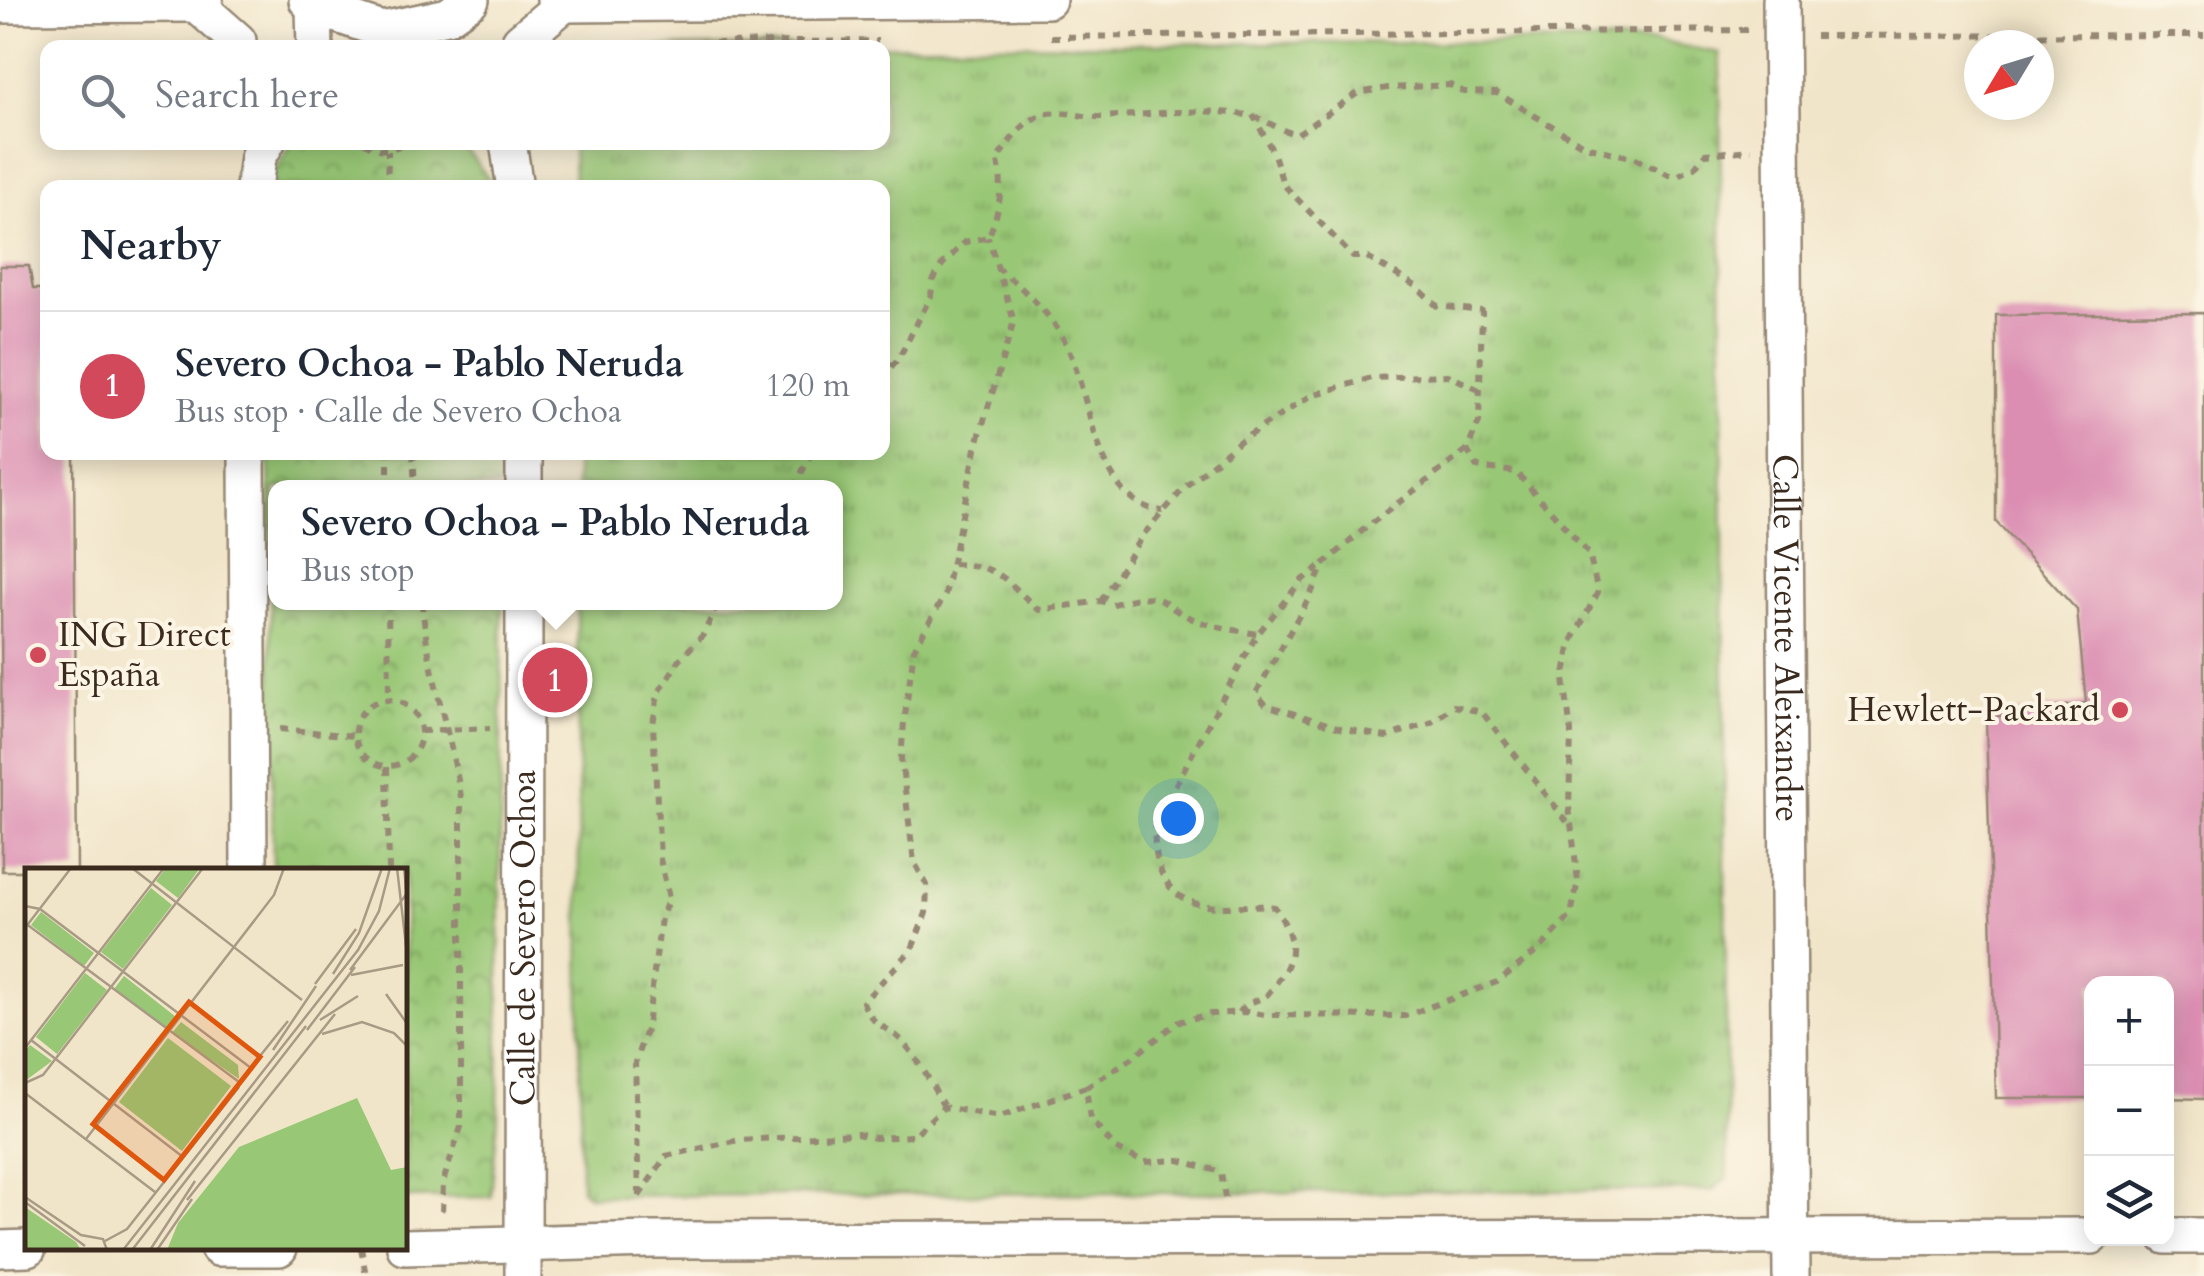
<!DOCTYPE html>
<meta charset="utf-8">
<style>
:root{--surface:#fff;--page:#f6f6f7;--text:#1f2937;--muted:#747a83;--line:#e0e1e3;--accent:#d1495b}
body{margin:0;font-family:Cardo,serif;background:var(--page);color:var(--text)}
.controls{position:absolute;right:30px;bottom:30px;display:grid;overflow:hidden;border-radius:20px;box-shadow:0 5px 25px #0003}
.controls button{width:90px;height:90px;display:grid;place-items:center;padding:0;border:0;border-bottom:2px solid var(--line);background:var(--surface);color:var(--text);font:50px sans-serif}
.compass{position:absolute;left:1964px;top:30px;width:90px;height:90px;border-radius:50%;background:var(--surface);box-shadow:0 5px 25px #0003;rotate:232deg}
.you{position:absolute;left:1178px;top:818px;width:35px;height:35px;margin:-25px;border:8px solid #fff;border-radius:50%;background:#1a73e8;box-shadow:0 0 0 15px #1a73e833}
.badge{display:grid;place-items:center;width:65px;height:65px;border-radius:50%;background:var(--accent);color:#fff;font-size:32px;font-weight:700}
.pin{position:absolute;translate:-50% -50%;border:5px solid #fff;box-shadow:0 2px 10px #0006}
.popup{position:absolute;left:268px;top:480px;width:575px;height:130px;box-sizing:border-box;display:grid;place-content:center;border-radius:20px;background:var(--surface);filter:drop-shadow(0 2px 8px #0005);font-size:32px;white-space:nowrap;color:var(--muted)}
.popup b{font-size:38px;color:var(--text)}
.popup::after{content:'';position:absolute;left:50%;top:100%;margin-left:-20px;border:20px solid transparent;border-top-color:var(--surface)}
.list{margin:0;padding:0;list-style:none}
h2{display:flex;justify-content:space-between;align-items:center;height:130px;margin:0;padding:0 40px;font-size:42px}
h2 small{font-size:32px;font-weight:400;color:var(--muted)}
.list li{display:grid;grid-template-columns:65px 1fr auto;gap:30px;align-items:center;box-sizing:border-box;height:150px;padding:0 40px;border-top:2px solid var(--line)}
.list b{display:block;font-size:38px;white-space:nowrap}
.list p{margin:0;font-size:32px;white-space:nowrap;color:var(--muted)}
.list em{font-size:32px;font-style:normal;color:var(--muted)}
.icon{flex:none;width:55px;height:55px;fill:none;stroke:currentColor;stroke-width:2;stroke-linecap:round;stroke-linejoin:round}
.map{position:relative;flex:none;width:2204px;height:1276px;overflow:hidden}
.search{position:absolute;background:var(--surface);box-shadow:0 5px 25px #0003;left:40px;top:40px;width:850px;height:110px;display:flex;align-items:center;gap:25px;box-sizing:border-box;padding:0 35px;border-radius:20px;color:var(--muted);font-size:38px}
.panel{position:absolute;background:var(--surface);box-shadow:0 5px 25px #0003;left:40px;top:180px;width:850px;height:280px;border-radius:20px}
.map>svg:first-child{display:block}
</style>
<div class="map">
<svg width="2204" height="1276" viewBox="0 0 2204 1276">
<defs>
<pattern id="grass-tufts" width="24" height="20" patternUnits="userSpaceOnUse" patternTransform="scale(2.5)"><rect width="24" height="20" fill="#98c775"/><path d="M3 7l-1-3M5 7V3M7 7l1-3M15 17l-1-3M17 17v-4M19 17l1-3" fill="none" stroke="#7da25f"/></pattern>
<pattern id="park-crowns" width="20" height="18" patternUnits="userSpaceOnUse" patternTransform="scale(2.5)"><rect width="20" height="18" fill="#98c775"/><path d="M2 6a3 3 0 1 1 6 0M12 15a3 3 0 1 1 6 0" fill="none" stroke="#7da25f"/></pattern>
</defs>
<rect width="100%" height="100%" fill="#fcf5e5"/>
<filter id="ink" filterUnits="userSpaceOnUse"><feTurbulence type="fractalNoise" baseFrequency=".01" numOctaves="2"/><feDisplacementMap in="SourceGraphic" scale="20" xChannelSelector="R" yChannelSelector="G"/><feConvolveMatrix kernelMatrix="1 2 1 2 8 2 1 2 1" color-interpolation-filters="sRGB"/></filter>
<filter id="wash" filterUnits="userSpaceOnUse"><feTurbulence type="fractalNoise" baseFrequency=".0048" numOctaves="4" result="noise"/><feDisplacementMap in="SourceGraphic" scale="40" xChannelSelector="R" yChannelSelector="G"/><feGaussianBlur stdDeviation="2.25" result="paint"/><feColorMatrix in="noise" values="0 0 0 0 0 0 0 0 0 0 0 0 0 0 0 0 0 1.4 0 .05"/><feComposite in="paint" operator="in"/></filter>
<g filter="url(#wash)">
<rect width="100%" height="100%" fill="#f1e5c9"/>
<!-- grass -->
<path fill="url(#grass-tufts)" stroke="#6a784a" stroke-width="2.5" d="M1656,41l64,12 7,1124 -14,13 -1124,6 -8,-7 -4,-586 258,-1v-114l-259,-1v-34l306,-1v-264l-308,-1 -1,-44 309,-1v-94l-278,-1z"/>
<!-- park -->
<path fill="url(#park-crowns)" stroke="#6a784a" stroke-width="2.5" d="M292,143h170l28,38 1,6h-218l1,-16z
M269,453h234l-1,34 -227,1v114l227,1 -4,515 -7,79 -86,1v-327h-132z"/>
<g id="blocks">
<!-- building -->
<path fill="#db8eb2" d="M0,266h29l4,23h15v163h26l3,419h-75z
M2204,313v786l-38,-1v-114h-74v114h-96l-10,-380 100,-15 -9,-93 -81,-88v-207z"/>
</g>
</g>
<g filter="url(#ink)">
<use href="#blocks" fill-opacity="0" stroke="#968874" stroke-width="2.5"/>
<g fill="none" stroke-linecap="round" stroke-linejoin="round">
<!-- minor casing -->
<g stroke="#968874" stroke-width="40">
<g id="minor">
<path d="M307,0l7,7 68,23 66,-14 23,-16"/>
<path d="M555,0l9,4 484,-4"/>
<path id="s1" d="M1781,0l10,1276"/>
<path d="M196,4l42,37v7"/>
<path d="M0,5l196,-1 9,-4"/>
<path d="M314,7l1,41"/>
<path d="M517,48l3,-7 44,-37"/>
<path d="M508,142l7,46"/>
<path d="M254,188l4,-31 9,-15"/>
<path d="M247,452l2,419"/>
<path d="M524,452v36"/>
<path d="M2166,1236h38"/>
<path d="M405,1247l246,-7 1441,-4"/>
<path d="M218,1248h61"/>
<path d="M0,1249l28,-1"/>
<path id="s2" d="M523,1276l1,-674"/>
</g>
</g>
<!-- path -->
<path stroke="#968874" stroke-width="6" stroke-dasharray="8 8" stroke-linecap="butt" d="M1815,36l389,-1
M1051,37l697,-7
M571,45l307,-4
M364,142c13,11 29,9 42,0
M387,188l1,-37
M996,267c26,21 52,43 68,73 28,51 29,165 99,171
M882,380l18,-24 31,-60 2,-15 9,-16 23,-23 23,-5c11,-22 17,-55 9,-78 10,-14 21,-31 36,-40 22,-14 44,-1 68,-2 50,-2 96,-10 146,-2 18,3 31,16 50,19l61,-41 30,-5 62,-3 14,7 33,1 88,53 50,12 34,17h10l16,-8 10,-13 46,-4
M1467,450l-104,80 -40,35 -12,29 -55,99 10,12 74,23 46,9 44,-14 24,-17 28,6 89,115
M413,452l2,36
M388,488v-36
M794,488l18,-36
M953,564c50,2 51,16 86,46l62,-9 10,4c60,-19 43,1 90,17 18,6 38,9 57,12
M1101,601l41,-65 44,-50 54,-45 72,-46 60,-17 76,-3 31,15
M388,602l1,97
M422,602c5,67 28,129 39,195v330l-18,55 -1,32
M355 733a33 33 0 1 1 66 0a33 33 0 1 1-66 0Z
M280,729l74,7
M421,731l69,-3
M387,767l2,104
M1239,1012c9,-11 17,-10 28,-17 1,-1 9,-11 10,-13 22,-28 16,-47 -2,-75 -21,-3 -35,0 -55,0 -53,-1 -68,-37 -65,-84l101,-187 46,-56 19,-14
M1086,1087l46,-29 46,-36 33,-8 36,-2 18,3 140,1 92,-34 42,-32 32,-35 7,-34 -9,-74 2,-75 -7,-53 7,-36 27,-51 -9,-38 -73,-82 -39,-5 -10,-17 12,-28 3,-111 -45,-5 -21,-20 -50,-29h-13l-70,-73 -9,-30 -21,-39
M944,1107c-13,-23 -25,-49 -43,-67 -18,-17 -29,-13 -38,-38l49,-53 14,-36 1,-28 -13,-23 -13,-104 3,-35 10,-74 31,-54 32,-151 37,-123 -26,-84
M639,1196l27,-40 73,-16 118,-6 18,4 38,-2 31,-29 56,10 86,-30 4,32 25,29 28,14 36,-2 42,12 5,33
M639,1196l-4,-134 12,-35 14,-109 8,-20 -9,-39 -7,-135 5,-30 22,-35 23,-24 16,-33
M361,1248l5,28"/>
<!-- minor -->
<use href="#minor" stroke="#fff" stroke-width="35"/>
</g>
</g>
<!-- markers -->
<g fill="#d1495b" stroke="#fcf5e5" stroke-width="4">
<circle cx="38" cy="655" r="10"/>
<circle cx="2120" cy="710" r="10"/>
</g>
<g text-anchor="middle" dominant-baseline="central" stroke-width="8" stroke-linejoin="round" paint-order="stroke">
<!-- poi labels -->
<g font-size="35" fill="#3b2a1e" stroke="#fcf5e5" text-anchor="start">
<text x="58" y="635">ING Direct<tspan x="58" dy="40">España</tspan></text>
<text x="2100" y="710" text-anchor="end">Hewlett-Packard</text>
</g>
<!-- street labels -->
<g font-size="35" fill="#3b2a1e" stroke="#fcf5e5">
<text stroke="none"><textPath href="#s1" startOffset="638">Calle Vicente Aleixandre</textPath></text>
<text stroke="none"><textPath href="#s2" startOffset="338">Calle de Severo Ochoa</textPath></text>
</g>
</g>
<!-- overview -->
<g transform="translate(25 868)">
<rect width="382" height="382" fill="#f1e5c9"/>
<path d="M143,170l63,48 -49,65 -63,-49zM0,339l51,35 5,8h-56z" fill="#98c775"/>
<path d="M126,20l21,17 -49,64 -22,-17zM16,44l53,41 -10,13 -53,-41zM156,154l57,43 1,14 -67,-46zM332,230l34,72 16,-3v83h-240l11,-27 61,-76z" fill="#98c775"/>
<path d="M141,0h34l-22,30 -22,-17zM60,105l22,17 -50,64 -21,-17zM99,108l52,41 -10,12 -52,-40zM5,177l22,16 -27,20v-30z" fill="#98c775"/>
<path fill="none" stroke="#a89a85" stroke-width="2.5" d="M107,0l170,132M372,0l11,95M379,0l4,40M0,38l15,3 211,159M0,55l214,159M0,60l46,-60M325,102l58,-78M308,106l26,-41 23,-65M326,107l52,-10M290,116l41,-55M361,126l22,31M295,152l38,-24M282,162l48,-63M297,166l40,-12 32,11 14,14M6,172l152,117M0,180l139,-180M248,182l43,-64M215,213l48,-60M0,215l18,-8 160,-207M0,225l130,99M61,271l188,-244 10,-27M0,329l56,38 22,4 4,11M162,332l148,-186M0,334l60,44M80,373l22,-12 112,-142M98,382l235,-300 21,-39 11,-43M107,382l174,-224M125,382l45,-69M132,382l35,-51"/>
<path fill="#df570d" fill-opacity="0.15" stroke="#df570d" stroke-width="5" d="M164,134l71,55 -96,123 -71,-56z"/>
<rect width="382" height="382" fill="none" stroke="#3b2a1e" stroke-width="5"/>
</g>
</svg>
<div class="controls">
<button>+</button>
<button>−</button>
<button><svg class="icon" aria-label="layers" viewBox="0 0 24 24"><path d="M12 4l9 5-9 5-9-5zM3 14l9 5 9-5"/></svg></button>
</div>
<svg class="compass" viewBox="-18 -18 36 36"><path d="M0-13l5 13h-10z" fill="#e53935"/><path d="M0 13l5-13h-10z" fill="#747a83"/></svg>
<div class="you"></div>
<div class="pin badge" style="left:555px;top:680px">1</div>
<div class="popup"><b>Severo Ochoa - Pablo Neruda</b>Bus stop</div>
<div class="search"><svg class="icon" aria-label="search" viewBox="0 0 24 24"><circle cx="10" cy="10" r="6"/><path d="M15 15l6 6"/></svg>Search here</div>
<section class="panel">
<h2>Nearby<small></small></h2>
<ul class="list">
<li><span class="badge">1</span><div><b>Severo Ochoa - Pablo Neruda</b><p>Bus stop · Calle de Severo Ochoa</p></div><em>120 m</em></li>
</ul>
</section>
</div>
